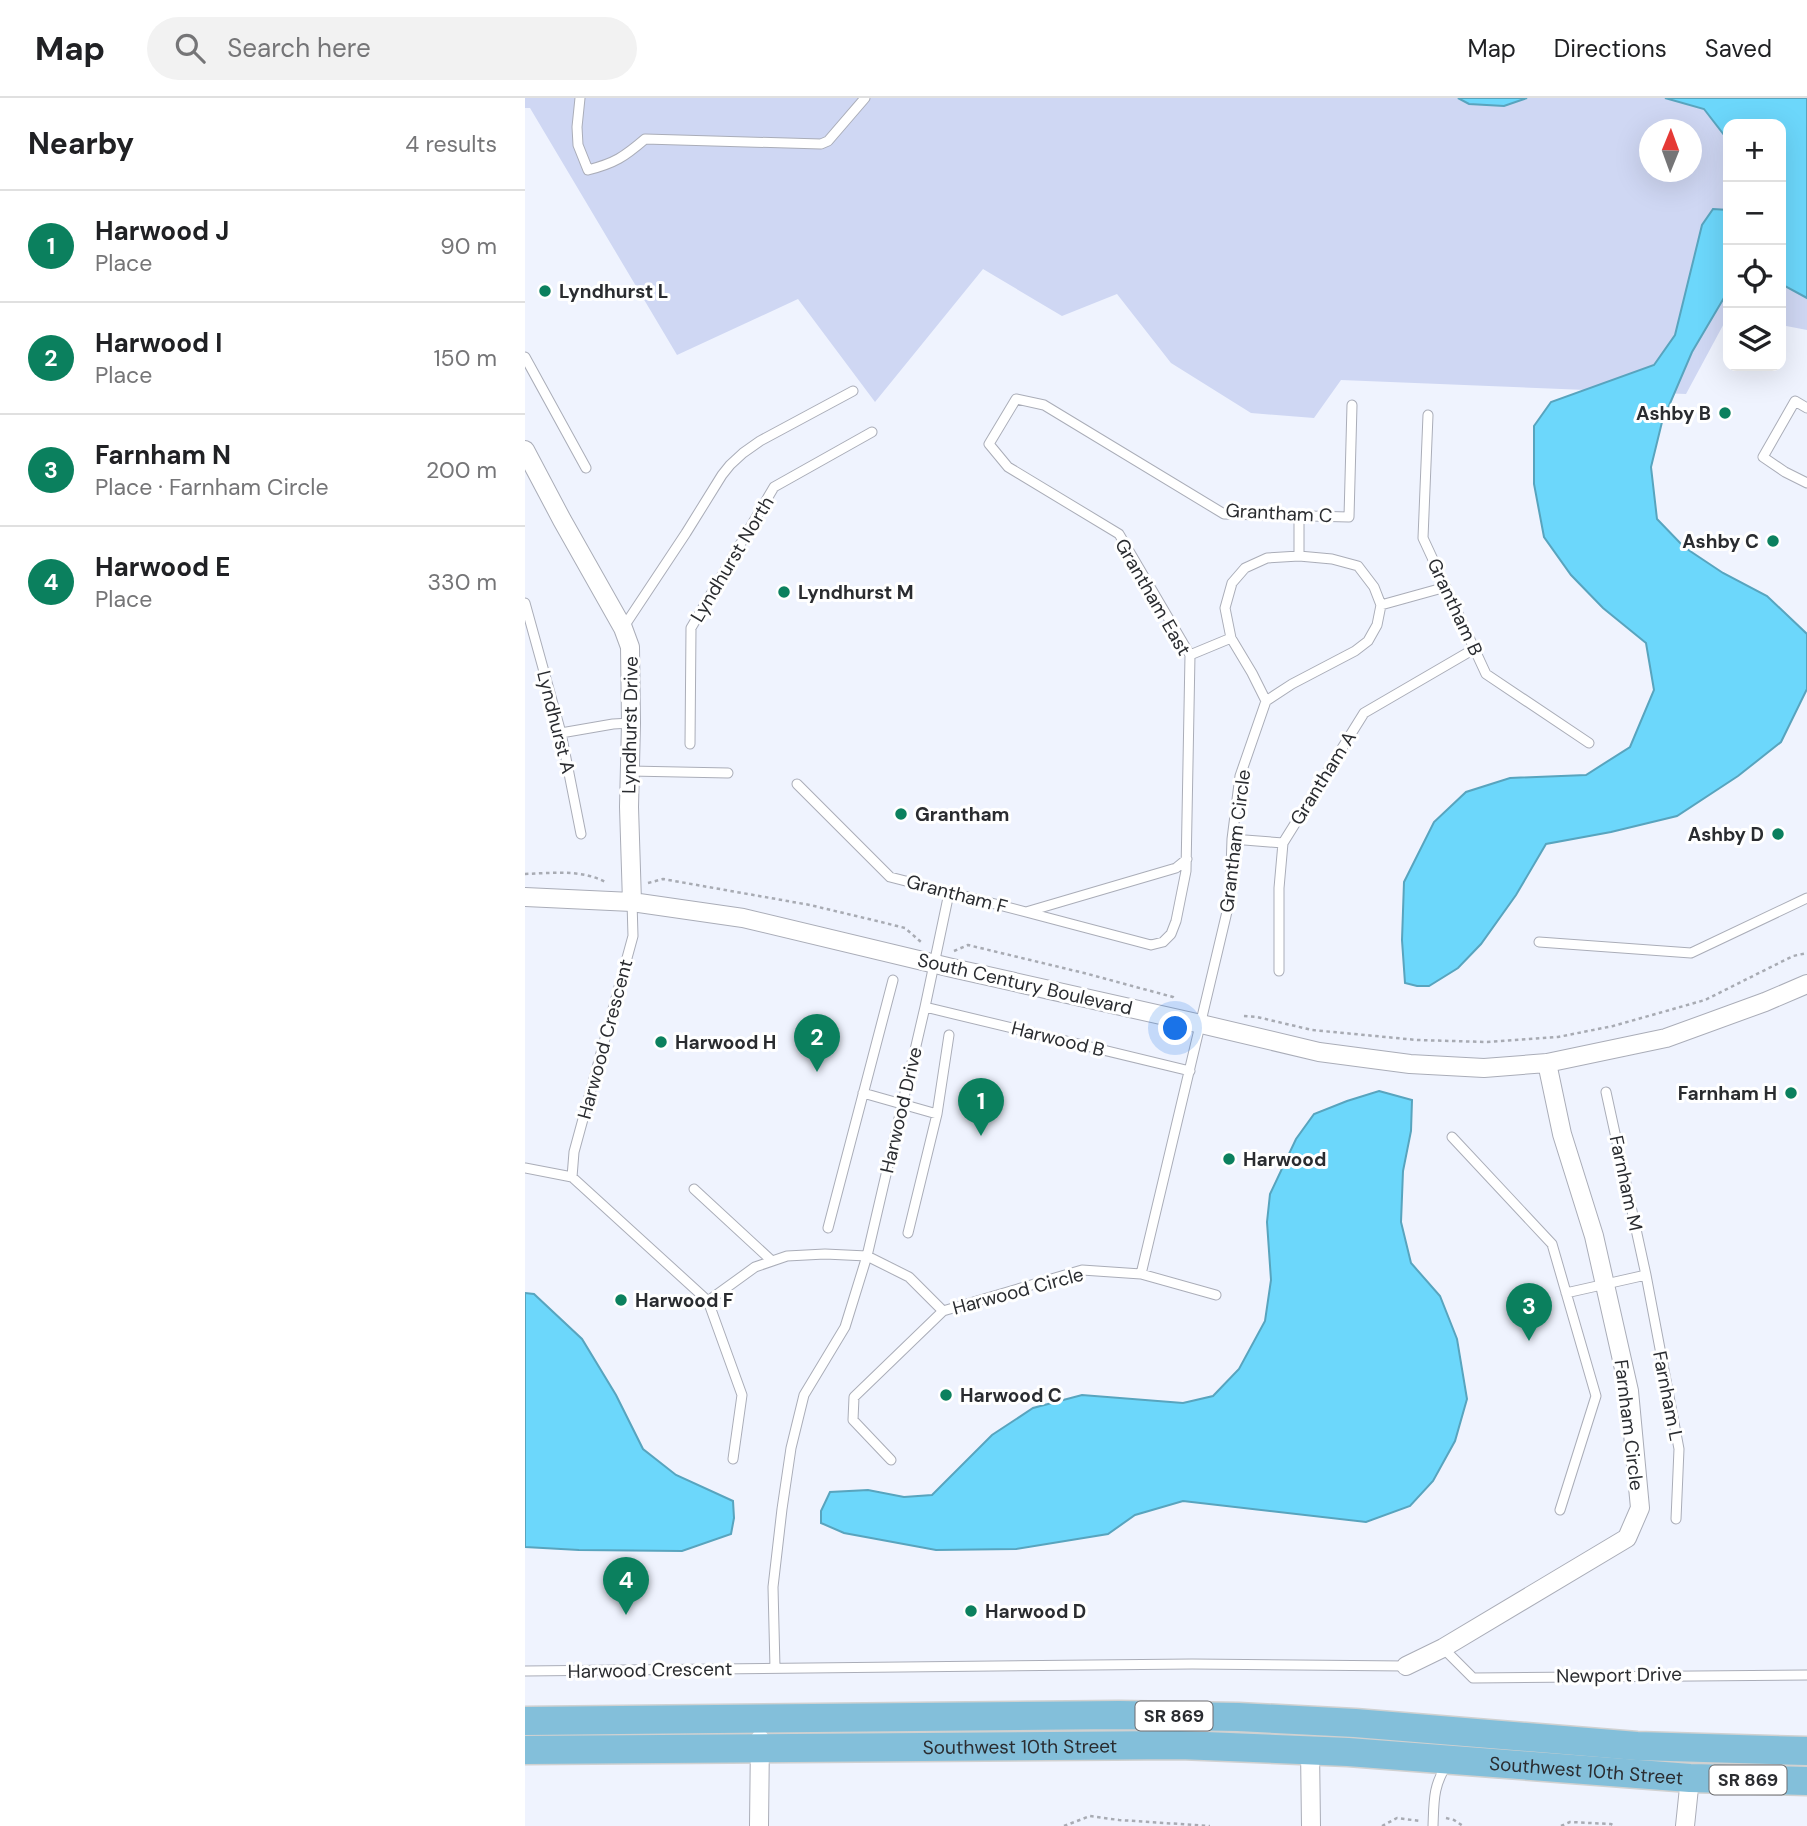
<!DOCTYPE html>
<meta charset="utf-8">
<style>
:root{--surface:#fff;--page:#f2f2f2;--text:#202124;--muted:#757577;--line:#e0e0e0;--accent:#0b805e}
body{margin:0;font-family:"DM Sans",sans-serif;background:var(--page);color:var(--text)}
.controls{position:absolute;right:21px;top:21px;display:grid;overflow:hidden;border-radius:14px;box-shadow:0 7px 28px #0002}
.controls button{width:63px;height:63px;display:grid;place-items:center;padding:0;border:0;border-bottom:2px solid var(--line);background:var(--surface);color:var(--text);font:35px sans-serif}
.compass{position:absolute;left:1114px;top:21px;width:63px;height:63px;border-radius:50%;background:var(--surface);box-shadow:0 7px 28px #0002;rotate:1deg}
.you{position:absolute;left:651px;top:931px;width:24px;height:24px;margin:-18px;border:5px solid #fff;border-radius:50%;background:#1a73e8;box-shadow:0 0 0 10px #1a73e833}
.badge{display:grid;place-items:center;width:46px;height:46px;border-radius:50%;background:var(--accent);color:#fff;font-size:23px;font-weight:700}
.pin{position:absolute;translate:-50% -58px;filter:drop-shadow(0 2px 4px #0008)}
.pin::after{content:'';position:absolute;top:37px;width:24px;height:21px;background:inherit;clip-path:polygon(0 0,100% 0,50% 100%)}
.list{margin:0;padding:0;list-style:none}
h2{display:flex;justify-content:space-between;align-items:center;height:91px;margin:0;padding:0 28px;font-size:30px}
h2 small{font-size:23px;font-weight:400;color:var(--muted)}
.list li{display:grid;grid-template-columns:46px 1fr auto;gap:21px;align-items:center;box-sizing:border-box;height:112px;padding:0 28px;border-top:2px solid var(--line)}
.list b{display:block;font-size:26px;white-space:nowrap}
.list p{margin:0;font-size:23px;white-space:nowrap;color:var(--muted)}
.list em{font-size:23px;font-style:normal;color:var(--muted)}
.icon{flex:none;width:38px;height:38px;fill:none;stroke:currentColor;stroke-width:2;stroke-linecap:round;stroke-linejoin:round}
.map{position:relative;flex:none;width:1282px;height:1728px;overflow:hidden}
header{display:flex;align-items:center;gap:42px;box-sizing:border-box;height:98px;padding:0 35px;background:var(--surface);border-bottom:2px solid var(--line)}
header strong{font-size:33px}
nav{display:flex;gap:38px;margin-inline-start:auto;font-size:24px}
.search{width:490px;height:63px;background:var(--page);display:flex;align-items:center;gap:18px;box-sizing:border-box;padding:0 24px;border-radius:38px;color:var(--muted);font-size:26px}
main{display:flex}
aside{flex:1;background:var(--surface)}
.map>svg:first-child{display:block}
</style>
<header>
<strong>Map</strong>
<div class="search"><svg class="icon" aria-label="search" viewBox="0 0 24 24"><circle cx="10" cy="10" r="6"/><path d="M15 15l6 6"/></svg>Search here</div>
<nav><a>Map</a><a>Directions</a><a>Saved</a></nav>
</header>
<main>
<aside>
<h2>Nearby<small>4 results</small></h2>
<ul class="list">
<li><span class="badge">1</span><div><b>Harwood J</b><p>Place</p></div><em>90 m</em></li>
<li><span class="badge">2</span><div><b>Harwood I</b><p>Place</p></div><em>150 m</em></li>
<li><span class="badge">3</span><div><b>Farnham N</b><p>Place · Farnham Circle</p></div><em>200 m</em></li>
<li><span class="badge">4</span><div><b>Harwood E</b><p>Place</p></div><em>330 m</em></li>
</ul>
</aside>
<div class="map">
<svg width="1282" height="1728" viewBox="0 0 1282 1728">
<rect width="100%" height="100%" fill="#eff3fe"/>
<!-- green -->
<path fill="#cfd7f3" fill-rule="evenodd" d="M0,0h1282v232l-26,-5v-201h-53v192l-42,78 -345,-14 -27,38 -63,-5 -80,-50 -54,-69 -55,22 -79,-47 -108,133 -77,-103 -121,56 -147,-247h-5zM1125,32h42v42h-42z"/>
<!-- water -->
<path fill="#6cd7fb" stroke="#58a4be" stroke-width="2" d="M933,0h69l-23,8 -35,-2z
M1140,0h142v200l-26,-14v-160h-53v16l-24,-31z
M1188,111l15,1v81l-36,61 -30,70 -11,45 6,52 27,28 39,26 44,23 40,38v55l-26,53 -43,34 -61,40 -66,16 -65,12 -30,51 -35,49 -23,24 -29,18h-12l-12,-3 -3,-43 2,-58 30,-60 32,-30 44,-14 76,-3 44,-28 24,-57 -8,-47 -43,-35 -32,-33 -27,-38 -10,-53v-58l17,-24 103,-37 21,-30 27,-110z
M854,993l33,9 -1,31 -8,40 -2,51 10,41 29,33 17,43 10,60 -12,42 -22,40 -23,25 -44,16 -183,-21 -48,14 -27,19 -92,15 -80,1 -92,-17 -23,-10v-12l9,-19 38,-2 36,7 28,-2 60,-60 41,-27 49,-13 101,8 30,-7 26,-27 26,-48 6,-41 -4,-58 3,-28 26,-55 18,-25 33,-13z
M0,1195l9,1 48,45 34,56 27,54 33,26 57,26 1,17 -3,16 -49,17 -103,-1 -54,-3z"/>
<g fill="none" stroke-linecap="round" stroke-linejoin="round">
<!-- lane casing -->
<g stroke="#aaadb8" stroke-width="11">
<path id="lane" d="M55,0l-3,29 1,18 10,25c27,-7 36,-13 57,-31l176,5 7,-3 37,-43
M0,259l61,111
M1282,310l-12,-7 -32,56 22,15 22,11
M903,317l-5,123 63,136 103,69
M774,458v-40
M0,505l36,130 20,101
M856,507l65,-18
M98,530l63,-95 36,-58 8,-10 13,-12 17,-12 93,-50
M665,557l41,-17
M36,635l52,-9 18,-1
M165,646l1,-116 83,-141 98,-55
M105,673l98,2
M272,686l93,93 136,35 150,-44 11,-9
M707,741l51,4
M501,814l125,33 12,-3 8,-8 5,-13 10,-50 4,-216 -71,-121 -111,-67 -19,-23 27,-45 28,6 180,109 125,3 3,-112
M1014,844l152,11 116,-55
M754,873v-83l4,-45 81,-130 110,-64
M400,909l265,64
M1081,994l40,183 33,174 -3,70
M338,995l74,21
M927,1039l100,107 44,152 -36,114
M0,1070l47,9 136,124 34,94 -9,64
M47,1079l2,-25 59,-216 -1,-34
M169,1091l78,72
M303,1130l65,-248
M383,1135l29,-119 12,-79
M616,1176l89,-375 2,-60 8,-63 26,-75 -14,-28 -21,-35 -6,-30 7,-25 13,-15 22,-10 32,-2 33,3 26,7 16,21 7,18 -4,20 -9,16 -13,10 -63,33 -26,17
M1041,1195l80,-18
M183,1203l47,-34 32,-11 38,-2 42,2 42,21 34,34 139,-41 59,4 75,21
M366,1362l-38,-40 1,-23 89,-86
M918,1550l30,30 334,-3
M250,1570l-2,-81 9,-78 9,-61 13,-53 41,-68 22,-71 58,-249 24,-114
M0,1573l667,-7 214,2
M908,1728c1,-25 0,-40 14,-62"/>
</g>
<!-- street casing -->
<g stroke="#aaadb8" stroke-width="20">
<path id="street" d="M0,352l37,70 61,108 7,19 1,76 -2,84 3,95
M0,799l107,5 111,16 209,50 249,56 118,28 91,12 74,4 63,-5 119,-25 99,-36 42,-18
M881,1568l37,-18 184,-110 13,-30 -11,-117 -35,-155 -32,-102 -15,-71
M785,1651l1,77
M234,1728l1,-87
M1160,1728l5,-48"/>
</g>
<!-- primary casing -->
<g stroke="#d0d1d1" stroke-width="31">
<g id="primary">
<path d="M0,1623l594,-6 119,2 117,6 282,23 170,5"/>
<path id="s1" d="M0,1652l655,-5 168,7 342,26 117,3"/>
</g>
</g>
<!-- path -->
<path stroke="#a8abb3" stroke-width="2.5" stroke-dasharray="3.5 3.5" stroke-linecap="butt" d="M0,776c27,-1 58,-5 82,9
M123,785l15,-4 147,26 67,16 28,7 16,14
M429,853l14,-6 116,28 89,24 3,3
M719,918l13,1 55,13 105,10 70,2 71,-5 55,-11 92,-26 88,-44 14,-3
M921,1720l8,2 9,6
M539,1728l26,-10 29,4 91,6
M857,1728l15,-8 23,3
M1036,1728l9,-4 41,2 3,2"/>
<!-- lane -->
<use href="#lane" stroke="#fff" stroke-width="9"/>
<!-- street -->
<use href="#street" stroke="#fff" stroke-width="18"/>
<!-- primary -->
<use href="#primary" stroke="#83bfda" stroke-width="28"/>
</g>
<!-- markers -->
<g fill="#0b805e" stroke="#fff" stroke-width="2.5">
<circle cx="20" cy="193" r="7"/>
<circle cx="1200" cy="315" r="7"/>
<circle cx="1248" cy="443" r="7"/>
<circle cx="259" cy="494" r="7"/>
<circle cx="376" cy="716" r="7"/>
<circle cx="1253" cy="736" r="7"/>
<circle cx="136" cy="944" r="7"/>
<circle cx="1266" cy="995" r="7"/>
<circle cx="704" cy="1061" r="7"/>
<circle cx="96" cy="1202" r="7"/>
<circle cx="421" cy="1297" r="7"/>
<circle cx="446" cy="1513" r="7"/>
</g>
<g text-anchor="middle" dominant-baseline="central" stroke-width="6" stroke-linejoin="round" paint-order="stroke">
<!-- shield labels -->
<g fill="#fff" stroke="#6a6b6e" stroke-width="2">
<rect x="610.5" y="1603.5" width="77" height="29" rx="5"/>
<rect x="1184.5" y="1667.5" width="77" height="29" rx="5"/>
</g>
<g font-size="18" font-weight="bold" fill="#2a2c30">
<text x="649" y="1618">SR 869</text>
<text x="1223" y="1682">SR 869</text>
</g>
<!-- poi labels -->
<g font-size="19" font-weight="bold" fill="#2a2c30" stroke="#fff" text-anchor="start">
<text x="34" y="193">Lyndhurst L</text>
<text x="1186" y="315" text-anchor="end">Ashby B</text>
<text x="1234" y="443" text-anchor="end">Ashby C</text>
<text x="273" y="494">Lyndhurst M</text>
<text x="390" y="716">Grantham</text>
<text x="1239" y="736" text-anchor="end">Ashby D</text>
<text x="150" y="944">Harwood H</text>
<text x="1252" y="995" text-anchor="end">Farnham H</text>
<text x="718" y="1061">Harwood</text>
<text x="110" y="1202">Harwood F</text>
<text x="435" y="1297">Harwood C</text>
<text x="460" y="1513">Harwood D</text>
</g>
<!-- street labels -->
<g font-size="19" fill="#2a2c30" stroke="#fff">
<text transform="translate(754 415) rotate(3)">Grantham C</text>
<text transform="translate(207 461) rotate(-59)">Lyndhurst North</text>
<text transform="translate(628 499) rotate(60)">Grantham East</text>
<text transform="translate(930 509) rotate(65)">Grantham B</text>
<text transform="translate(31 624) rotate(76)">Lyndhurst A</text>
<text transform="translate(105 627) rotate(-89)">Lyndhurst Drive</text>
<text transform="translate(798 680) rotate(-58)">Grantham A</text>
<text transform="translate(710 743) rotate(-83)">Grantham Circle</text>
<text transform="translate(432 796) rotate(15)">Grantham F</text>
<text transform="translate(500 886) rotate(13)">South Century Boulevard</text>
<text transform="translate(80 941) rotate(-75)">Harwood Crescent</text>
<text transform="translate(533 941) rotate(14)">Harwood B</text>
<text transform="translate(376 1012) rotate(-77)">Harwood Drive</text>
<text transform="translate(1101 1085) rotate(78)">Farnham M</text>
<text transform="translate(493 1193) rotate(-15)">Harwood Circle</text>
<text transform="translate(1143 1298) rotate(79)">Farnham L</text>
<text transform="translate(1104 1327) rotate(83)">Farnham Circle</text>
<text transform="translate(125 1572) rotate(-1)">Harwood Crescent</text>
<text transform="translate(1094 1577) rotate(-1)">Newport Drive</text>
<text stroke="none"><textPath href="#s1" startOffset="495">Southwest 10th Street</textPath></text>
<text stroke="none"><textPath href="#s1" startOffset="1062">Southwest 10th Street</textPath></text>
</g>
</g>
</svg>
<div class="controls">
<button>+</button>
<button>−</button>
<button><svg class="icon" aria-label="locate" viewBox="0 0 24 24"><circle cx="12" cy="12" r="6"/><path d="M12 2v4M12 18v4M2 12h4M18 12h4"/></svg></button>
<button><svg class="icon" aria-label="layers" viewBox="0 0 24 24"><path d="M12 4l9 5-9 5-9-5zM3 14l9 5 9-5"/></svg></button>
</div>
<svg class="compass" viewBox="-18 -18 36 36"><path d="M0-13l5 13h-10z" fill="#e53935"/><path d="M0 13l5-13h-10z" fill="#757577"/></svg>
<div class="you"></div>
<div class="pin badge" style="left:456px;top:1038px">1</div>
<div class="pin badge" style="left:292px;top:974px">2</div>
<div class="pin badge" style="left:1004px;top:1243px">3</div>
<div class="pin badge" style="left:101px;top:1517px">4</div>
</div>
</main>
